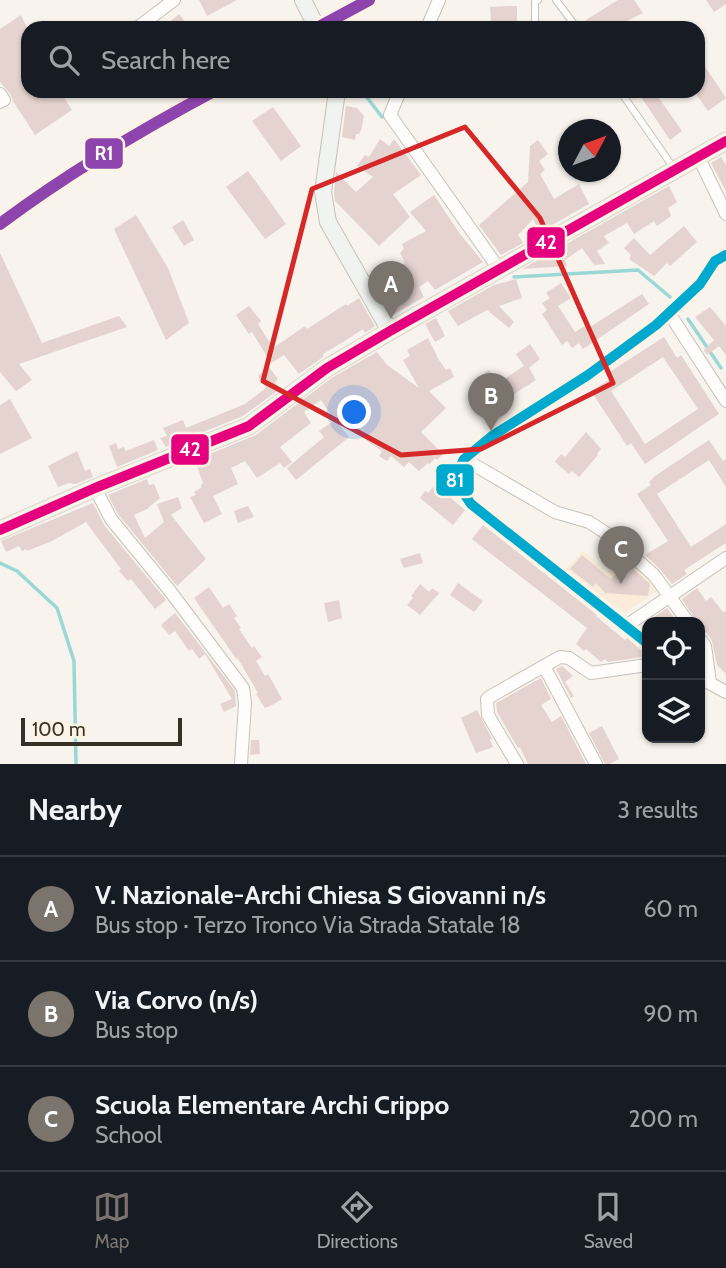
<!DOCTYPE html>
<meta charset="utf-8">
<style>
:root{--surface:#171b24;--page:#20242c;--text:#f1f3f6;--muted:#9ea1a6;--line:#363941;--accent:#7a746c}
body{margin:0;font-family:Cabin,sans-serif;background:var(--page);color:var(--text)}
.controls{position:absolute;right:21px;bottom:21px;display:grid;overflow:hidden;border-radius:14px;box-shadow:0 2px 5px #0004}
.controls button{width:63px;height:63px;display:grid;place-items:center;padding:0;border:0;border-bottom:2px solid var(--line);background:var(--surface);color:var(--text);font:35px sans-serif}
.compass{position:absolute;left:558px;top:119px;width:63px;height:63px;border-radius:50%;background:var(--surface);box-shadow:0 2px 5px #0004;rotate:49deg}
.scale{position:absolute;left:21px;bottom:18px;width:161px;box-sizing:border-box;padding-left:7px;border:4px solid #363027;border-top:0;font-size:19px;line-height:24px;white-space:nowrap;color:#363027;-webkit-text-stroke:5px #fef4e6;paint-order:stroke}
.you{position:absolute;left:355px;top:413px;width:24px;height:24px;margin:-18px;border:5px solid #fff;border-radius:50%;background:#1a73e8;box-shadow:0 0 0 10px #1a73e833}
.badge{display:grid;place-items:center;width:46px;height:46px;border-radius:50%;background:var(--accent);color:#fff;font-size:23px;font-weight:700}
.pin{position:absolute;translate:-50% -58px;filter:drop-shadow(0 2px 4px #0008)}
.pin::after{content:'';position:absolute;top:37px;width:24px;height:21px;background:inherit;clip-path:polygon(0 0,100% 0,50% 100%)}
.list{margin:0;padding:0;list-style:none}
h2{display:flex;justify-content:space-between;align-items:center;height:91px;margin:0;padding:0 28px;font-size:30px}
h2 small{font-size:23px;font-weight:400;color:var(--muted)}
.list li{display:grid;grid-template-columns:46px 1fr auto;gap:21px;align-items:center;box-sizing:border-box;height:105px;padding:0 28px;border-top:2px solid var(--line)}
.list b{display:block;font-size:26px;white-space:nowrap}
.list p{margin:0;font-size:23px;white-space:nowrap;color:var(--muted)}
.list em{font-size:23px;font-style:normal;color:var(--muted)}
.icon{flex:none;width:38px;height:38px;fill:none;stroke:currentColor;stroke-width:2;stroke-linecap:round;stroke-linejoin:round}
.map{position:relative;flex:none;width:726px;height:764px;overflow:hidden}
.search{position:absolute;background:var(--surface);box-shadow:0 2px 5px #0004;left:21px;right:21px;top:21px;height:77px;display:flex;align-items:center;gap:18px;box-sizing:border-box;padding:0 24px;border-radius:21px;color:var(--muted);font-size:26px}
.sheet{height:406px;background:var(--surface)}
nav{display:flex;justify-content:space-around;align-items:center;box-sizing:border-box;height:98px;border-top:2px solid var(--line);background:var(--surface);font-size:19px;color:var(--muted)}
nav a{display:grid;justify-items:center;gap:4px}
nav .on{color:var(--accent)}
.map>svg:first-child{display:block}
</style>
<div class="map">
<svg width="726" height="764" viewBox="0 0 726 764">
<rect width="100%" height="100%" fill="#f8f3ec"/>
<!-- built -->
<path fill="#fbecda" d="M583,551l24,20 19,-18 34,36 -35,24 -59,-44z"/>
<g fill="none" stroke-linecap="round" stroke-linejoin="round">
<!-- stream -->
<path stroke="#9ad8d6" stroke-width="3.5" d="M362,91l20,26
M514,277l124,-7 32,27
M688,319l33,49
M0,563l17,8 40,37 17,53 2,103"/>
</g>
<!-- building -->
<path fill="#e4d3cf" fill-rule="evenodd" d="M199,0h38l-30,16z
M618,0h16l9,13 -24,12 -5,-4 -12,7h-19l6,-5 -3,-3z
M706,0h20v4l-12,8z
M509,6h8v15l-26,1 -1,-15z
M179,14l11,14h-29l10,-7z
M21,15l7,15v61h32l12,19 -37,25 -22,-34 -2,-6 -11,-13v-53z
M698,56l28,42 -18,13 -14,-20h4z
M637,91h17l28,40 -12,9z
M346,106l11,2 7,8 -3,14 -2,4h-3l-1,6 -13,-3z
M273,107l28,39 -20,15 -29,-40z
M380,139l9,7 5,-7 27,36 -28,19 17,23 -31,29 -44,-45 -1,-9 2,-20 20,20 17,-15 -16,-11 8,-11 4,2z
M538,140l10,14 -9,7 6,9 -5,4 14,25 25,-15 10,20 -49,28 -7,-13 -15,16 5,8 -22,12 -22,-30 49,-43 2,-36z
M721,157l5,8v26l-15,-28z
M248,171l38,53 -21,15 -39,-52z
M669,186l8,16 -9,6 3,8 -14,10 -3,-5 -20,13 -7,-11 -23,13 5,7 -12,8 8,13 -11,1 -12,-17 -17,12 2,6 -45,3z
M434,195l26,39 23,28 -48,28 -7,-9 -9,6 5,10 -31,18 -19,-34 8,-5 4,8 14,-9 -4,-7 9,-5 -5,-10 4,-4 -2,-5 24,-13 -16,-19z
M136,215l32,53 21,55 -23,17 -52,-111z
M183,220l11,20 -10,6 -12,-19z
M684,226l13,16 -27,24 -3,-3 -13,13 -25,-17 2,-4 -7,-7 10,-10 16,17z
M0,253l42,90 77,-27 8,11 -108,37 13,16 -16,11 -16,-19z
M516,279l6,19 -23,8 15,16 -5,6 -22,-18 -29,16 -10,-15 46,-26z
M561,283l10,15 -13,8 17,26 13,-8 2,3 52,-33 7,10 -66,45 -4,-6 -7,5 -5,-7 -5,4 -20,-31 5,-4 -5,-7 8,-5 -4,-5z
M359,298l16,28 -10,7 -2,-4 -20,13 -20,12v3l-24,17 -15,-19 -13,8 -19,-31 -3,2 -13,-19 13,-9 12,15 -3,3 15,24 32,-22 2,3 39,-25 1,2z
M710,307l16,19v29l-7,-9 -12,9 -3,-5 10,-10 -19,-23z
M436,318l9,18 -10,6 -10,-18z
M664,337l13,21 4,-3 38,59 -74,50 -14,-21 -4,3 -36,-55 21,-13 -4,-5zM663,357l35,52 -53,35 -34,-53z
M428,338l11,22 7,10 4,-2 4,9 -25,14 17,17 -25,24 22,22 -6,6 -2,-2 -5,6 -2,-1 -9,8 -10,-9 -5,5 -13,-11 -4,5 -8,-5 3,-5 -49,-33 -12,-18 -17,12 7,11 -31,24 12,15 -8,6 -4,-5 -23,15 -12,-17 -14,7 7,16 -25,12 9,18 -18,9 -14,-26 6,-2 -2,-3 8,-5 -1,-2 2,-2 -8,-23 61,-25 77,-58 44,-25 10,13 32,23 -16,-28 7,-4 -3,-6zM357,396l12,11 -16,23 -15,-20z
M530,344l10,15 -11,9 7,12 -31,20 -7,-11 -14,6 -10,-15 15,-10 9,13 26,-17 -8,-12z
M269,367l9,12 -3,3 5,7 -37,27 -77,31 -6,-9 7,-2 -4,-8 20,-8 3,8 59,-24 21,-16 -8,-12z
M10,399l22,39 -32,16v-49z
M335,420l14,17 -53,43 -9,-12 37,-31 -5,-6z
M586,432l15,17 -4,5 1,1 -19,22 -7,-6 -3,3 -14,-12 6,-8 4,3z
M154,440l4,10 -41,17 -8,-21 7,-3 2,6 6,-2 2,4z
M709,440l14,21 3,-2v28l-17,-27 -52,34 34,53 35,-23v19l-42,27 3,4 -15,10 -12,-15 -15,-14 23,-14 -31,-47 14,-9 -2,-3 6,-6z
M77,451l8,20 5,-2 3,8 -17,7 -7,-1 -11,4 -10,-21z
M147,479l2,6 5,-1 6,14 -13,11 -13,6 11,23 19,-16 -7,-18 21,-7 4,11 -11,7 35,44 -29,27 -59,-72 -10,-19z
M435,485l30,25 -12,15 -33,-27 5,-7 3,2z
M93,503l11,22 62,75 -11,9 -24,-30 -3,2 -9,-10 2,-2 -35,-47 -34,19 -25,10 -1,-2 -4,2 -3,-5 -13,6 -5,-11z
M248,506l6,11 -16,6 -4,-12z
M483,525l114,90 -1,1 29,24 2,-2 14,12 1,7 -34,5 -3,-3 -4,3 -15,-13 -2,2 -8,-7 11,-16 -115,-89z
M420,553l3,10 -19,5 -4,-9z
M582,555l29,24 16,-16 23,21 -2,12 -43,-3 -9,-10 -3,4 -23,-18z
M458,583l25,18 -9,11 -24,-17z
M420,584l9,8 3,-4 7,5 -19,22 -13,-10 6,-7 -2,-2z
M209,587l14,21 6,-4 8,12 -3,2 7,10 -2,1 13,19 2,-2 8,11 -6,4 9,15 3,-2 14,25 -8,5 -9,4 -9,-14 2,-1 -21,-36v3l-43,-62z
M697,588l9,13 5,-4 12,15 3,-1v63l-9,-9 -5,-24 -5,-8 -7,-3v-8h-3l-15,-23z
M339,600l3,18 -14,4 -4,-19z
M667,608l10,14h-30z
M175,613l60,78 1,15 -12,6 -4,-8 12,-5 -27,-45 -6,5 -7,-10 -3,2 -14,-20 -6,4 -8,-10z
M562,666l11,10 -8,6 9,14 -3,2 -15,-29z
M541,678l10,21 -10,6 11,17 9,-6 25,48h-58l-8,-17 -2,1 -21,-36 -1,-9z
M477,710l15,29 -2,1 3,7 -17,6 -15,-35z
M602,726l17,33 -9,5h-5l-16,-31z
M251,740h8l1,14 -10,1z"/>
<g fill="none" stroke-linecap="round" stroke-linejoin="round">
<!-- lane casing -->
<g stroke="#c6c2ba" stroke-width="8">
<path id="lane" d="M556,0l21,28
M535,28v-26l3,-2
M620,91l53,76"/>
</g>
<!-- street casing -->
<g stroke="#c6c2ba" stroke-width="14">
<path id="street" d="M137,28l37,-28
M427,28l12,-28
M400,91l-10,24 109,154
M0,94l4,6 -4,2
M698,156l28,58
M669,313l57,88
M464,459l91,53 34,10 20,13 45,40 34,47
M95,488l16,31 59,72 73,97 2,15 -4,61
M626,626l100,-68
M700,639l5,7 5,36
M647,643l-176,-139 -17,-25 10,-20 28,-23 96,-61 68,-50 44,-41 15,-23 11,-6
M544,666l52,98
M700,678l26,14
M517,764l-29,-49 -1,-16 4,-3 69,-39 9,1 22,15 56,-8"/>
</g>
<!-- secondary casing -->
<g stroke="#c6c2ba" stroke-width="18">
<path id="secondary" d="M303,0l11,22
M337,91l-14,101 5,30 62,109"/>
</g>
<!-- primary casing -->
<g stroke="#d0cec8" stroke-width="19">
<path id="primary" d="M0,530l95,-42 154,-62 78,-58 63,-37 336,-190"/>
</g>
<!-- lane -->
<use href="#lane" stroke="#fefdfc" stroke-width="6"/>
<!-- street -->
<use href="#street" stroke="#fefdfc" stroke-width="12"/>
<!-- secondary -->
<use href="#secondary" stroke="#f0f3ef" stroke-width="16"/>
<!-- primary -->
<use href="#primary" stroke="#e3e9e3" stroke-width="18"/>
<!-- bus-1 casing -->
<g stroke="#fef4e6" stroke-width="16">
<path id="bus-1" d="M0,530l95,-42 154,-62 78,-58 63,-37 336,-190"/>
</g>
<!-- bus-2 casing -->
<g stroke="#fef4e6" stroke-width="16">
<path id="bus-2" d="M647,643l-176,-139 -17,-25 10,-20 28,-23 96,-61 68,-50 44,-41 15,-23 11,-6"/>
</g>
<!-- bus-1 -->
<use href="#bus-1" stroke="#e5007d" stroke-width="10"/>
<!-- bus-2 -->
<use href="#bus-2" stroke="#00a9ce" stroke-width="10"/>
<!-- rail-1 casing -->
<g stroke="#fef4e6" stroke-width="18">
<path id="rail-1" d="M317,28l52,-28
M0,224c68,-51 139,-93 214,-133"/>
</g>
<!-- rail-1 -->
<use href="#rail-1" stroke="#8e44ad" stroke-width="12"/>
</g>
<!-- marked area -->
<path fill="none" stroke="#d62828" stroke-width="5" stroke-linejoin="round" d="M465,127l75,91 73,165 -132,66 -80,6 -138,-74 49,-192z"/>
<g stroke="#fef4e6" stroke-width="2.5">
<rect x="84" y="137" width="40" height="33" rx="7" fill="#8e44ad"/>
<rect x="526" y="226" width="40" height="33" rx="7" fill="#e5007d"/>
<rect x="170" y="433" width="40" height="33" rx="7" fill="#e5007d"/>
<rect x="435" y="463" width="40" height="34" rx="7" fill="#00a9ce"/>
</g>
<g font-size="19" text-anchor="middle" font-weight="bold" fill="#fff">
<text x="104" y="160">R1</text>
<text x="546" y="249">42</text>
<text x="190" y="456">42</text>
<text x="455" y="487">81</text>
</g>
</svg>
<div class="controls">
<button><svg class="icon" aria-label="locate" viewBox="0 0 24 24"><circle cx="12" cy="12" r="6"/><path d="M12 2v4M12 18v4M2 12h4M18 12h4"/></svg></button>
<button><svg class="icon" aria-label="layers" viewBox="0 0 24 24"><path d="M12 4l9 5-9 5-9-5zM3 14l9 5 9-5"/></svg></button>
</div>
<svg class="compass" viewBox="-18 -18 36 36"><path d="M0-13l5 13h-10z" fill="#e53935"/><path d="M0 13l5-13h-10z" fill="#9ea1a6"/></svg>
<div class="scale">100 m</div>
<div class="you"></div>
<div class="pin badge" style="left:391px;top:319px">A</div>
<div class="pin badge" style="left:491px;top:431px">B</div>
<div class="pin badge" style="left:621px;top:584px">C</div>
<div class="search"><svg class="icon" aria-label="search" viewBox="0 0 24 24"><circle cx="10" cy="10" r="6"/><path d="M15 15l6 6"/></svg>Search here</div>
</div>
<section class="sheet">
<h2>Nearby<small>3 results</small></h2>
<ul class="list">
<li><span class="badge">A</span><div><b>V. Nazionale-Archi Chiesa S Giovanni n/s</b><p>Bus stop · Terzo Tronco Via Strada Statale 18</p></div><em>60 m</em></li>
<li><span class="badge">B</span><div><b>Via Corvo (n/s)</b><p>Bus stop</p></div><em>90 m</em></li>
<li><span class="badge">C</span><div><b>Scuola Elementare Archi Crippo</b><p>School</p></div><em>200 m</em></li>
</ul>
</section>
<nav>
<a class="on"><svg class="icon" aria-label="map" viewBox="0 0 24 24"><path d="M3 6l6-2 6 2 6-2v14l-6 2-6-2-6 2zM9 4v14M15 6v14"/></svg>Map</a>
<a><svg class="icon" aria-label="directions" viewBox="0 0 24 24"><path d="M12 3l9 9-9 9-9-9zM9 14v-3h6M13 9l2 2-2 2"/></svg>Directions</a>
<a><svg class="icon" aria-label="saved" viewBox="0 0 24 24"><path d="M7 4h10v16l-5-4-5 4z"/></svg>Saved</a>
</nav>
